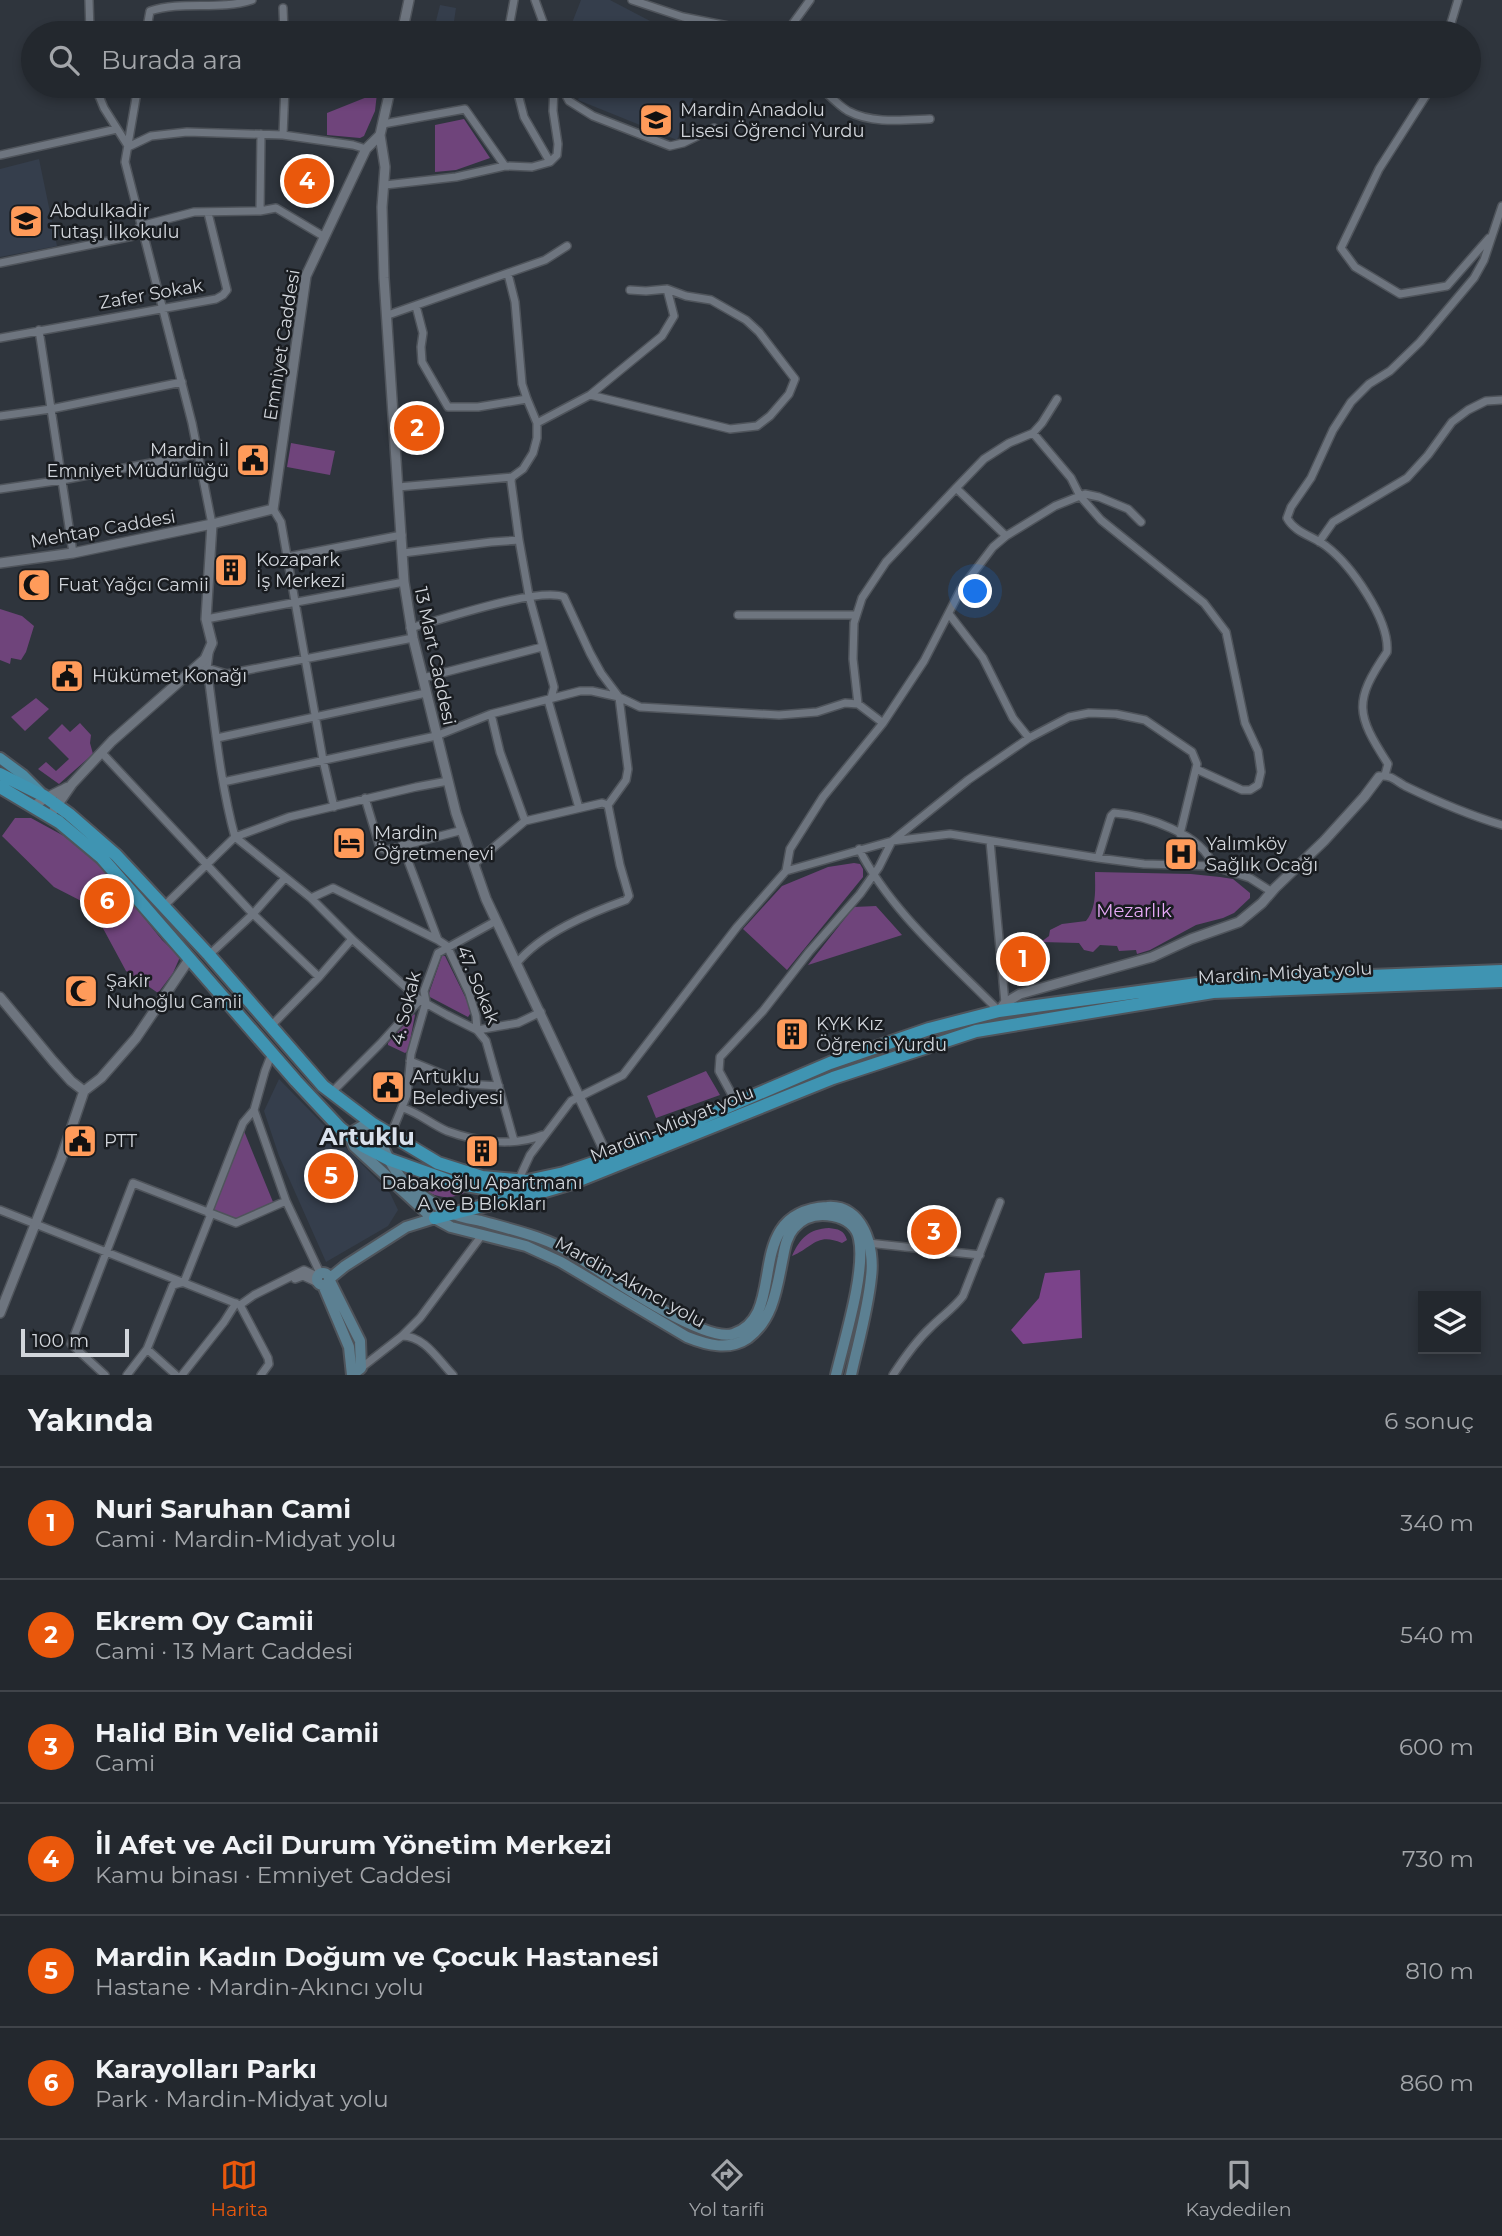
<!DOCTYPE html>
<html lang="tr">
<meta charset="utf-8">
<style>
:root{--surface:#23282e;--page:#2f343a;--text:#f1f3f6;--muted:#a3a6aa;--line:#40444a;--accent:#ea580c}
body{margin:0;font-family:Montserrat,sans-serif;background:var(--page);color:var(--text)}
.controls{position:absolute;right:21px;bottom:21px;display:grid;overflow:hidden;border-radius:0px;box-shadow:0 4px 10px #0003}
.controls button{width:63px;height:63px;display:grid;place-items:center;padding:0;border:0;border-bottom:2px solid var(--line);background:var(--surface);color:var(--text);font:35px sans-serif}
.scale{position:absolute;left:21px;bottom:18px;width:108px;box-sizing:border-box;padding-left:7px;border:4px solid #d2d6dc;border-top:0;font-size:19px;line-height:24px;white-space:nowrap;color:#d2d6dc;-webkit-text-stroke:5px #191c20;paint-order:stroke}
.you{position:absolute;left:976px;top:592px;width:24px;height:24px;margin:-18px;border:5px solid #fff;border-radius:50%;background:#1a73e8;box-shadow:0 0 0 10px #1a73e833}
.badge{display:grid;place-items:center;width:46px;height:46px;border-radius:50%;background:var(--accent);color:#fff;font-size:23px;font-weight:700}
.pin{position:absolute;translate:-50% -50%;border:4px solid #fff;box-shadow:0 2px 7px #0006}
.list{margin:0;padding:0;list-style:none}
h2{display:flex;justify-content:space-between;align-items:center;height:91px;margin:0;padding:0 28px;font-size:30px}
h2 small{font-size:23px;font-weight:400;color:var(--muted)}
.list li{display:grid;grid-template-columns:46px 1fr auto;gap:21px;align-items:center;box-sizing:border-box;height:112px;padding:0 28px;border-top:2px solid var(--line)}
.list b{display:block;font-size:26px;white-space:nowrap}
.list p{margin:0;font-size:23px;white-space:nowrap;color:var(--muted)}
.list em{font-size:23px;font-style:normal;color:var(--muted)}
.icon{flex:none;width:38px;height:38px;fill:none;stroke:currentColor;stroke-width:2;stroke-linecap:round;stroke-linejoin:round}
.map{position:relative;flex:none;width:1502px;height:1375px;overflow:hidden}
.search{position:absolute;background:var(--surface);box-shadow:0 4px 10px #0003;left:21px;right:21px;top:21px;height:77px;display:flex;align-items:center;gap:18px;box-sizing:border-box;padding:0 24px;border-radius:38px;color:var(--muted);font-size:26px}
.sheet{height:763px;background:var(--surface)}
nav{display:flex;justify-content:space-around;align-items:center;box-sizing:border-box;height:98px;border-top:2px solid var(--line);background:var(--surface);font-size:19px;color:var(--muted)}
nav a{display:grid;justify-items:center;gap:4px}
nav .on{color:var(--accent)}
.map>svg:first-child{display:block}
</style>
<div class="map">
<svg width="1502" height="1375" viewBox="0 0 1502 1375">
<rect width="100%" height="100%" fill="#2f353d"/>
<!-- built -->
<path fill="#353e4c" d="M581,0h29l63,33h-105z
M440,5l16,3 -3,20 -18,-3z
M583,86h85l27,7 -18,47 -99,-40z
M39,159l18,87 -57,11v-88z
M279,1079l111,114 8,17 -10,16 -62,36 -47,-106 -15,-45z"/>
<!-- green -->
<path fill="#6f447b" d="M377,93l-2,18 -11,25 -4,2 -33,-3v-22z
M464,119l26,39 -34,12 -21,2v-47z
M291,443l44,8 -5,24 -43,-8z
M0,609l22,7 12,10 -8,26 -5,8 -10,-2 -1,6 -10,-4z
M36,698l13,11 -24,22 -14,-14z
M80,723l11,12 -1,8 3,11 -34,30 -21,-15 8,-7 10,9 13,-12 -21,-21 14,-14 8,8z
M15,818h16l33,18 38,30 60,74 18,17 -7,16 -15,20 -32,-22 -35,-65 -37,-19 -52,-51z
M854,863l6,1 3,5v8l-76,93 -44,-41 39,-43 46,-19z
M1095,872l96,2 29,3 13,2 17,14v5l-16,15 -11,5 -27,7 -46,25 -13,4 -1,-4 -17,1 -2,-5 -17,-1 -7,7 -9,-2 -5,-7 -38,-1 8,-6 1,-6 12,-6 24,-3c11,-13 9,-32 9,-49z
M876,906l26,29 -94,30 46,-58z
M442,956h3l27,55 -4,6 -40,-21z
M414,1014l1,1 -7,36 -3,2 -17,-8v-2z
M706,1071l14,24 -64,23 -9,-22z
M244,1131l29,71 -38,17 -22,-9z
M403,1170l22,10 43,11c-25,15 -49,0 -65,-21z
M829,1228c9,1 15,2 18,12l-5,3c-25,-11 -29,4 -50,13 8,-18 17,-27 37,-28z"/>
<!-- forest -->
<path fill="#7b438a" d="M1080,1270l2,68 -59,6 -12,-14 28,-32 6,-25z"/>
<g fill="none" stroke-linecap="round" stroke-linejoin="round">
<!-- minor casing -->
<g stroke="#4f545b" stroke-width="10">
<path id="minor" d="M89,0l1,33
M535,0l12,33
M632,0l51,17 80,16
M283,8l1,25
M146,33l4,-22c33,-11 68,0 102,-11
M508,33l6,-33
M786,33l24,-33
M1448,33l10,-33
M95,86l9,22 24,38
M138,86l-13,76 67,261 20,101
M516,86l8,31 26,45
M561,86l8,15 24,15 77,30 13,-3 31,-15
M819,86c9,8 19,19 29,25 24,13 56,9 82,8
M1432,86l-53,83 -38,79 14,19 45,27 47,-8 42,-48
M383,124l82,-15 40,57
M283,135l2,-49
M128,147l23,-11 36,-4 96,3 70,10 13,4
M0,155l117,-26
M385,185l71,-8 49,-11 27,1 18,-5 7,-7 1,-11 -5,-33 1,-25
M260,211l1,-77
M0,263l133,-27 7,-10 54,-14 66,-1 16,-3 47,28
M508,274l7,28 7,82 5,15 10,24v15l-4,15 -10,16 -11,8 -1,4 8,59
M416,306l7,27 -2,14 1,15 26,45h30l49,-8
M388,315l157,-55 22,-14
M39,330l34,223
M0,338l216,-39 7,-4 4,-5 -19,-77
M590,395l72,-59 12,-20 -7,-27
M0,416l51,-7 131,-27
M537,423l53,-28 140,34 27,-3 13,-10 19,-22 6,-15 -36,-47 -13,-12 -35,-20 -25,-4 -19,-7 -21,2 -16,-1
M1033,433l38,45 9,18 21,24 103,83 22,29 19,91 13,28 3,21 -3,13 -8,5h-8l-46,-21
M398,487l114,-10
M956,488l50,48
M0,489l62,-9 136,-26
M273,509l8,13 42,238 11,47
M1319,542l14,-20 74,-44 21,-23 24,-33 16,-12 18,-9 16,-1
M403,553l88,-11 28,-2 10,56 25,91 -3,11
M287,557l115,-22
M949,614l34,44 30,60 16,20
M738,615h118
M206,619l198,-37
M410,628c31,-8 130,-42 154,-31l26,56 11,20 18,24 9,72 -2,11 -18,25
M423,678l119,-31
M185,680l22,-12 20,6 186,-36
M548,700l31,108
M858,704l-5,-45 1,-36 8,-25 24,-36 70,-74 28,-29 25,-16 24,-10 9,-10 15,-24
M491,714l9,38 25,69
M217,738l209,-45
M102,753l151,161 66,63
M1385,775l3,-11c-32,-50 -35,-62 -1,-112 3,-32 -36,-87 -61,-106 -13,-10 -31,-13 -39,-28l4,-11 20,-29 22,-48 18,-28 18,-18 21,-13 30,-29 54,-64 10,-18 18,-54
M1381,776c10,-1 15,5 24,10 31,15 64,29 97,39
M448,781l-32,6 -127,30 -54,20 76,61 41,41 68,61 27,15 30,15 41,-7 23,-11
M223,782l213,-46 55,-22 89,-23h12l27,6 21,10 139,8 38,-3 28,-9 13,1 25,19
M365,798l15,50 7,2 76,-20
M990,841l15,162
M402,845l36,95 9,6 22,47 7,23 1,14 9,11 28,100
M859,849c32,63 91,112 140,162
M1098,858l13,-42 3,-3c30,2 89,21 99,53
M474,864l51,-43 77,-18 6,2 12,60 9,31 -3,4c-36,13 -85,33 -110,64
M786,871l4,-22 33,-52 60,-74 41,-62 37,-72 32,-42 13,-11 49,-30 30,-12 14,3 29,12 13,13
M311,898l22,-10 105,52
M164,906l71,-69c-15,-55 -20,-112 -28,-169l2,-15
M209,955l44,-41 32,-36
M271,1026l48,-49 33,-38
M410,1061l56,23 33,2
M331,1093l49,-49 40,-44
M737,1104l-18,-33 1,-14 43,-46 46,-59 51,-58 19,-27 13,-26 76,-61 61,-42 40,-21 20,-4 27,1 29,6 47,32 5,12 -17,70
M403,1108c16,5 28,16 44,23 30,11 66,16 96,4
M254,1110l32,91 34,72
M391,1134l16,-39 4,-41 15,-52 -2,-11 14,-38 58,-32
M518,1181l12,-26 41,-54 52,-26 114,-148 49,-56 106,-30 58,-7 148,24 46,6 69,2 37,12 22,14
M0,1210l240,95 28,53 1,6 -8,11
M208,1213l35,-90 11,-13 11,-39 7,-18
M868,1243l112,12
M295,1279l8,-3 15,7
M240,1305l14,-10 50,-25 13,6
M402,1336c23,0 36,24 51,39
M147,1349l29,26
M361,1368l41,-32 18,-18 62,-83
M105,1375l-34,-31 62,-161 103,40 50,-22
M127,1375l20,-26 26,-64 11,-3 27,-68
M182,1375l42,-53 12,-19
M893,1375c11,-17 23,-34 38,-48 11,-11 23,-19 32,-31l37,-94"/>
</g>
<!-- tertiary casing -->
<g stroke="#4f545b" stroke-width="12">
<path id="tertiary" d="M402,33l7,-33
M391,86l-11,49 5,32 -3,40 2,71 20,304 9,56 43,175 30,86 122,259
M0,563l73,-10 139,-29
M33,807c11,-10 22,-13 35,-20
M54,810l18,-26 40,-43 93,-82 7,-16 -6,-24 6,-95 61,-15 33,-233 60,-127 14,-14
M0,997l53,64 18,20 13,10
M999,1011l6,-8 15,-9 132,-37 39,-18 48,-17 23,-19 13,-15 49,-47 40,-44 15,-20
M0,1313l61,-154 23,-68 17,-13 35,-40 54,-80"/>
</g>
<!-- secondary casing -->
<g stroke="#4f545b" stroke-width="14">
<path id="secondary" d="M317 1279a6 6 0 1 1 12 0a6 6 0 1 1-12 0Z
M323,1285l26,62 3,28
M352,1375l9,-7 -1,-27 -31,-62 16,-13 61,-39 29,-9
M836,1375c8,-34 30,-104 23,-136 -2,-13 -14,-21 -26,-23 -15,-3 -29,0 -39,12 -7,8 -9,18 -11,29 -6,29 -9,62 -35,81 -19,13 -41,7 -61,-1l-126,-75 -35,-16 -75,-19 -22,-12 -75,-69 -3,-8 3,-7 10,-6 9,-1c10,22 18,47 37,63 13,9 26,19 40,26 9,4 21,6 31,8 32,9 65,16 94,34 28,18 128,88 158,79 58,-18 6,-122 94,-127 36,-3 48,40 44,70 -3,32 -13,66 -20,98"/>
</g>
<!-- primary casing -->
<g stroke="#4f545b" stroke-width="14">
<path id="primary" d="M0,758l23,17 17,17"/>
</g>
<!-- trunk casing -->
<g stroke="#4f545b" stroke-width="16">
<path id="trunk" d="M0,774l44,22 25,18 47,41 93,100 114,131 50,38 65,39 44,14 45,4 37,-8 44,-15 222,-95 99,-34 70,-18 213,-29 290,-11
M0,787l59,35 43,36 194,223 44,47 23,18 25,13 67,24 40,7 50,1 27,-8 261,-105 143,-47 237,-39 289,-11
M435,1218l56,-14 38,-6 7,-3"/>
</g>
<!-- minor -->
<use href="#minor" stroke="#6e757f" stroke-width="7"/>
<!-- tertiary -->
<use href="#tertiary" stroke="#6e757f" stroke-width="9"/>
<!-- secondary -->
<use href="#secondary" stroke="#5c8092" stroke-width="10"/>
<!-- primary -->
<use href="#primary" stroke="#4b8ca5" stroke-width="10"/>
<!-- trunk -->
<use href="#trunk" stroke="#3f94b2" stroke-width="12"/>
</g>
<!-- icons -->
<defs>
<g id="school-square" transform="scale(1.75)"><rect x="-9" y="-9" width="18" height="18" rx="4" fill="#ff9b5a" stroke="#191c20"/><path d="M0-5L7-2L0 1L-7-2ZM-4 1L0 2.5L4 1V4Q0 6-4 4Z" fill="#111"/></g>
<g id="civic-square" transform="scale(1.75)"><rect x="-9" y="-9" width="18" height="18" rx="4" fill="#ff9b5a" stroke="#191c20"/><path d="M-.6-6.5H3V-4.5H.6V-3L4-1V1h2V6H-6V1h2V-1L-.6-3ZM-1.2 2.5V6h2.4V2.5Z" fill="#111"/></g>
<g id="building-square" transform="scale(1.75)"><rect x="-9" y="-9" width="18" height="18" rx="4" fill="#ff9b5a" stroke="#191c20"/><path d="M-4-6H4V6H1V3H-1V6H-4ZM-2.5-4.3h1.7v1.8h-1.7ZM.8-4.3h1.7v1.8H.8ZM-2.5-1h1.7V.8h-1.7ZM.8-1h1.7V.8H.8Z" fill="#111"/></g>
<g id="mosque-square" transform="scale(1.75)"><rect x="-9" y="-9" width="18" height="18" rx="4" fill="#ff9b5a" stroke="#191c20"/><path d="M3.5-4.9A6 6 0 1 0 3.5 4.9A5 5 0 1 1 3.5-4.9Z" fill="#111"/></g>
<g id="hotel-square" transform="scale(1.75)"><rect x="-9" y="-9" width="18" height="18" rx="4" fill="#ff9b5a" stroke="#191c20"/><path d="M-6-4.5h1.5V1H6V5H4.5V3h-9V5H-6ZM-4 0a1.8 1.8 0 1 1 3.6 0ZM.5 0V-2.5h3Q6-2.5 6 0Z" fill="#111"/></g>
<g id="hospital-square" transform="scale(1.75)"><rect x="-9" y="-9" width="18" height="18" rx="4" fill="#ff9b5a" stroke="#191c20"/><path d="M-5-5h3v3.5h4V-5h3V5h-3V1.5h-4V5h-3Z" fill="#111"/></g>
</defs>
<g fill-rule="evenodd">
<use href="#school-square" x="656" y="120"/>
<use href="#school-square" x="26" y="221"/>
<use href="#civic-square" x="253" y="460"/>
<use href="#building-square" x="231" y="570"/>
<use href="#mosque-square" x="34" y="585"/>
<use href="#civic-square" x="67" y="676"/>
<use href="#hotel-square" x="349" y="843"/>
<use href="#hospital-square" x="1181" y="854"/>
<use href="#mosque-square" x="81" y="991"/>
<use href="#building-square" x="792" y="1034"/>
<use href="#civic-square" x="388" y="1087"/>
<use href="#civic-square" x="80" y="1141"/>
<use href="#building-square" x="482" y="1151"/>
</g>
<g text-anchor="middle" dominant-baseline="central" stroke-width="5" stroke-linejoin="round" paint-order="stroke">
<!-- poi labels -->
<g font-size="18" fill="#d2d6dc" stroke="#191c20" text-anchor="start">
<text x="680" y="110">Mardin Anadolu<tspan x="680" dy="21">Lisesi Öğrenci Yurdu</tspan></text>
<text x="50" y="211">Abdulkadir<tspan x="50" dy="21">Tutaşı İlkokulu</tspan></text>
<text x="229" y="450" text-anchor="end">Mardin İl<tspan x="229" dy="21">Emniyet Müdürlüğü</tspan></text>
<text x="256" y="560">Kozapark<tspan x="256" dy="21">İş Merkezi</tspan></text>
<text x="58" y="585">Fuat Yağcı Camii</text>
<text x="92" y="676">Hükümet Konağı</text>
<text x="374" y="833">Mardin<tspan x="374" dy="21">Öğretmenevi</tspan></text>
<text x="1206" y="844">Yalımköy<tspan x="1206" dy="21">Sağlık Ocağı</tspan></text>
<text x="106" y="981">Şakir<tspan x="106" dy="21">Nuhoğlu Camii</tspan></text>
<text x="816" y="1024">KYK Kız<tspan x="816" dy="21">Öğrenci Yurdu</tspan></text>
<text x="412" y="1077">Artuklu<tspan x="412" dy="21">Belediyesi</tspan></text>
<text x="104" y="1141">PTT</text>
<text x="482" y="1183" text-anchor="middle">Dabakoğlu Apartmanı<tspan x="482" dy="21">A ve B Blokları</tspan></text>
</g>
<!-- street labels -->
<g font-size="18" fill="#d2d6dc" stroke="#191c20">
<text transform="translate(151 294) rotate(-10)">Zafer Sokak</text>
<text transform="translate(282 345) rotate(-81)">Emniyet Caddesi</text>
<text transform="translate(103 529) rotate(-10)">Mehtap Caddesi</text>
<text transform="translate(435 656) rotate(78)">13 Mart Caddesi</text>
<text transform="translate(1285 973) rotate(-3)">Mardin-Midyat yolu</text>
<text transform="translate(478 985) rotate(67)">47. Sokak</text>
<text transform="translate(406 1008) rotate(-76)">4. Sokak</text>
<text transform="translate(672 1124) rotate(-22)">Mardin-Midyat yolu</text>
<text transform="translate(630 1282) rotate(29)">Mardin-Akıncı yolu</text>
</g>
<!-- park labels -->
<g font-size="18" fill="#e7aaf7" stroke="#191c20">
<text x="1134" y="911">Mezarlık</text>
</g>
<!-- district labels -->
<g font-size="24" font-weight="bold" fill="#d9e1ec" stroke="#191c20">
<text x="367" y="1136">Artuklu</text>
</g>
</g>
</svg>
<div class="controls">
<button><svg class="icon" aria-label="layers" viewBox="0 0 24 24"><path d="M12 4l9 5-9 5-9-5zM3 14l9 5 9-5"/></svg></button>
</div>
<div class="scale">100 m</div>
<div class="you"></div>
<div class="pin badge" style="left:1023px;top:959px">1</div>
<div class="pin badge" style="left:417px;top:428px">2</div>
<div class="pin badge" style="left:934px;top:1232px">3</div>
<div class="pin badge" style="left:307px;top:181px">4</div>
<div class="pin badge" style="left:331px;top:1176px">5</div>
<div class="pin badge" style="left:107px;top:901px">6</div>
<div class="search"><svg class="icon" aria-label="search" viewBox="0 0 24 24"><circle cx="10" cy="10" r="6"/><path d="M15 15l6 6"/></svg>Burada ara</div>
</div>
<section class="sheet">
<h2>Yakında<small>6 sonuç</small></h2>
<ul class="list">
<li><span class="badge">1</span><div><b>Nuri Saruhan Cami</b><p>Cami · Mardin-Midyat yolu</p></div><em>340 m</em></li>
<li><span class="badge">2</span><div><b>Ekrem Oy Camii</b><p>Cami · 13 Mart Caddesi</p></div><em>540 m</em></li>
<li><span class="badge">3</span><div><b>Halid Bin Velid Camii</b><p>Cami</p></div><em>600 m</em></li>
<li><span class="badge">4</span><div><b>İl Afet ve Acil Durum Yönetim Merkezi</b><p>Kamu binası · Emniyet Caddesi</p></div><em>730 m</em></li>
<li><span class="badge">5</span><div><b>Mardin Kadın Doğum ve Çocuk Hastanesi</b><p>Hastane · Mardin-Akıncı yolu</p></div><em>810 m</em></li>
<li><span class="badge">6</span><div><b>Karayolları Parkı</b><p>Park · Mardin-Midyat yolu</p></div><em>860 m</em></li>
</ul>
</section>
<nav>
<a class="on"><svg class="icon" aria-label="map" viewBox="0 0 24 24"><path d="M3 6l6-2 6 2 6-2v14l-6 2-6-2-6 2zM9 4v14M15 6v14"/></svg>Harita</a>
<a><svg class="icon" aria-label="directions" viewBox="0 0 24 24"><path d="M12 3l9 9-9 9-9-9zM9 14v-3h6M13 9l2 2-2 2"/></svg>Yol tarifi</a>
<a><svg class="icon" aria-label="saved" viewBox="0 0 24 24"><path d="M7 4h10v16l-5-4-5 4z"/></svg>Kaydedilen</a>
</nav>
